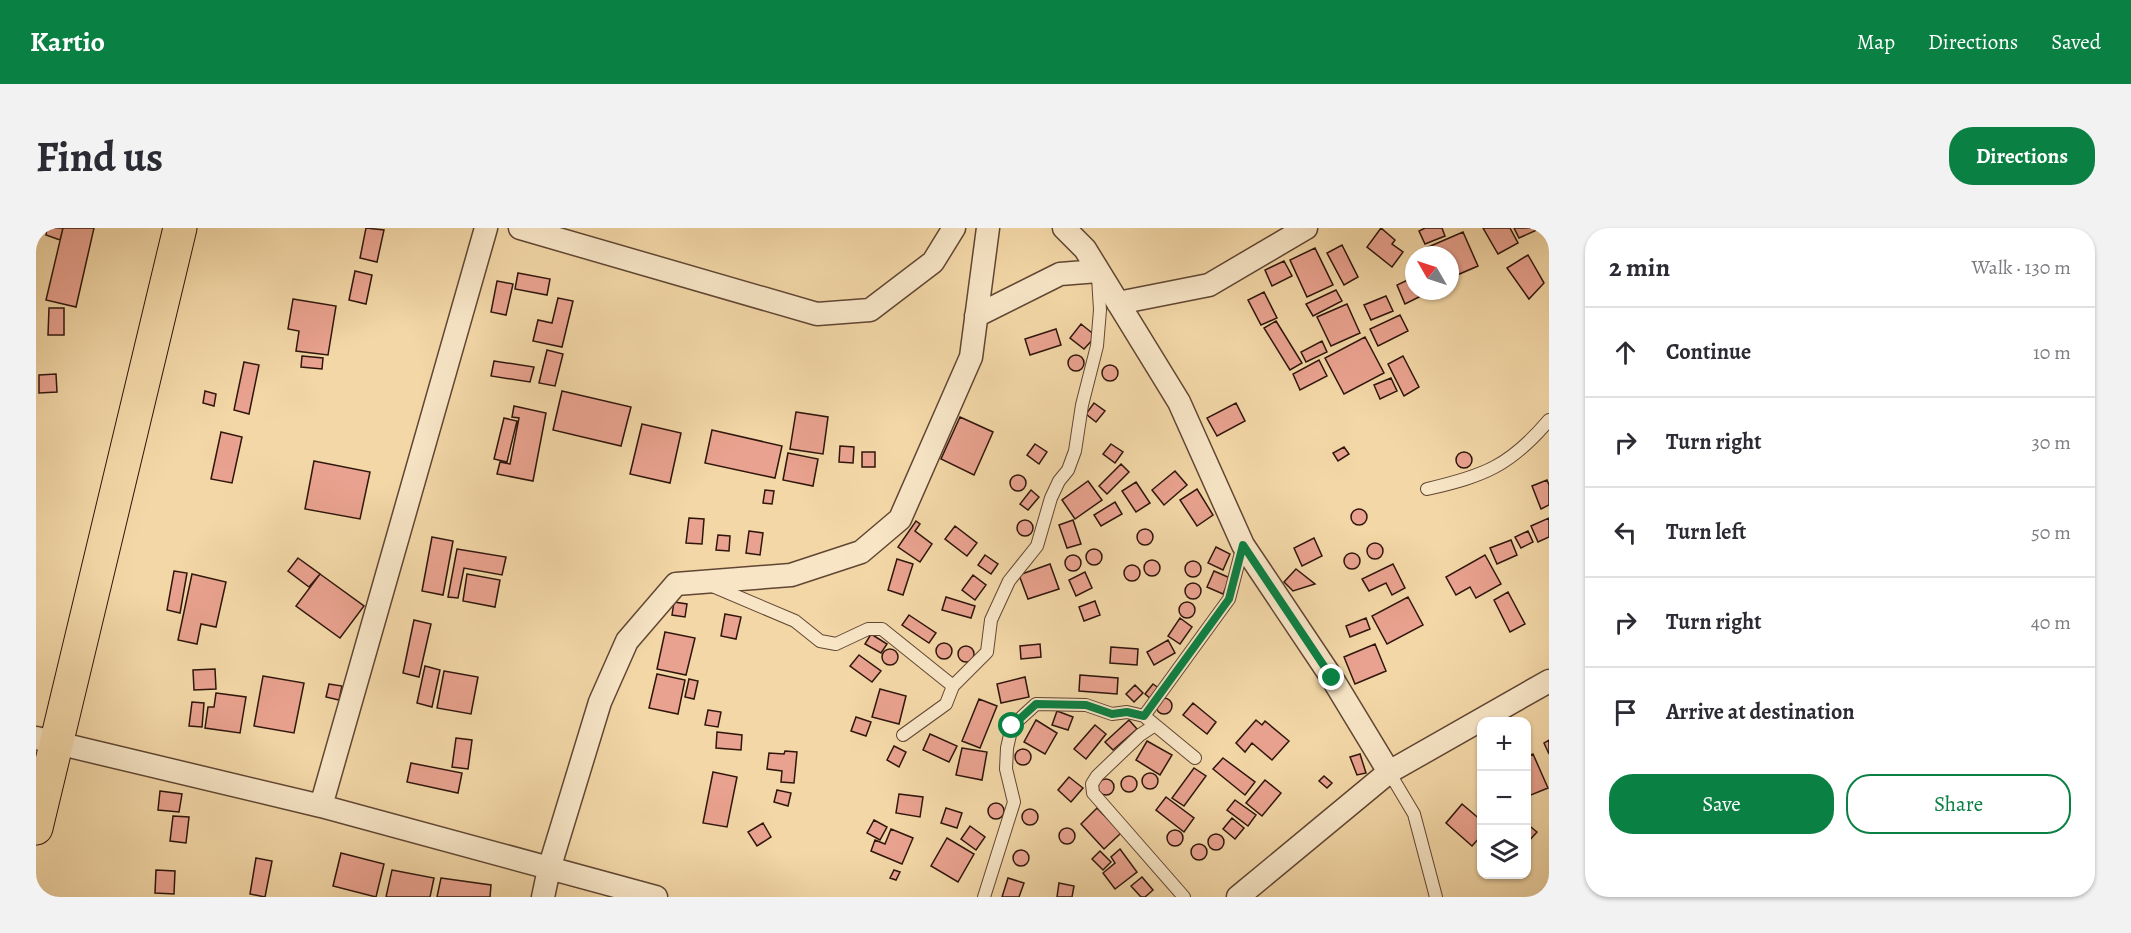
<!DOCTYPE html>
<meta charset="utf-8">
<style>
:root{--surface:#fff;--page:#f2f2f3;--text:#2b2b33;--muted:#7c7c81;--line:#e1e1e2;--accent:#0b8043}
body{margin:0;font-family:Alegreya,serif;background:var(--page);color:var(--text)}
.controls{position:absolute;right:18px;bottom:18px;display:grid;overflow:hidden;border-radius:12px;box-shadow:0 2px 4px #0004}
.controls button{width:54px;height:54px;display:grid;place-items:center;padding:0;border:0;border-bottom:2px solid var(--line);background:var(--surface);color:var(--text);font:30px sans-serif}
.compass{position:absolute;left:1369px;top:18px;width:54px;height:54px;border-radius:50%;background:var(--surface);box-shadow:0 2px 4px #0004;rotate:309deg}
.stop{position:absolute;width:18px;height:18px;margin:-14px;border:4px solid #0b8043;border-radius:50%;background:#fff}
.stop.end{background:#0b8043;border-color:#fff;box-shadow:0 2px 6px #0008}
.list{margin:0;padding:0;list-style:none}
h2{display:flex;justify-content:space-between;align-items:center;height:78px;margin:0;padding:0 24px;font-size:26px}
h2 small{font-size:20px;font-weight:400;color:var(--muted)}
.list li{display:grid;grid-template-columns:39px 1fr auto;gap:18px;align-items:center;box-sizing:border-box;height:90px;padding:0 24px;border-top:2px solid var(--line)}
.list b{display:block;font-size:22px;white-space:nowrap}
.list em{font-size:20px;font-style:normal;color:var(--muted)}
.actions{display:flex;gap:12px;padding:18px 24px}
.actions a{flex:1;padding:14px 0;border:2px solid var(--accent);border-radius:24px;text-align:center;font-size:21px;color:var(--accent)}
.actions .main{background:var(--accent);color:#fff}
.icon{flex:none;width:33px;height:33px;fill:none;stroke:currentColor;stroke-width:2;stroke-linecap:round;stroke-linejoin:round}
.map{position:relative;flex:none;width:1513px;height:669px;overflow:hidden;border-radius:24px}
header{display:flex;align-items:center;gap:36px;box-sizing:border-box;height:84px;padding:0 30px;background:var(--accent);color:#fff}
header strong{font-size:28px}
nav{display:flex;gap:33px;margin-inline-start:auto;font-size:21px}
.intro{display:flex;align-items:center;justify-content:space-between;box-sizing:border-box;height:144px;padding:0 36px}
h1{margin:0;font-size:42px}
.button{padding:15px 27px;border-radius:24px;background:var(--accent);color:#fff;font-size:21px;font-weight:700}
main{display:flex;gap:36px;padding:0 36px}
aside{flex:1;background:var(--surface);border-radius:24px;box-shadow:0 2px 4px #0004}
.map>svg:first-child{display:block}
</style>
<header>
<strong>Kartio</strong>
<nav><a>Map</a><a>Directions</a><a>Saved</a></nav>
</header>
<div class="intro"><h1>Find us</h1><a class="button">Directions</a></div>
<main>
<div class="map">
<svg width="1513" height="669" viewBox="0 0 1513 669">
<rect width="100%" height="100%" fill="#f3d7a7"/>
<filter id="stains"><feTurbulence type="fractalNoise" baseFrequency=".00333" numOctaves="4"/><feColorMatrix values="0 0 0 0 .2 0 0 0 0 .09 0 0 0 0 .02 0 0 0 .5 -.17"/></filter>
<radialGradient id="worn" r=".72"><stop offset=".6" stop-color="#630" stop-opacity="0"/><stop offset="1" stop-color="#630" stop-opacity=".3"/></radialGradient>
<!-- building -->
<path fill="#e9a28f" stroke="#2f160c" stroke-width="1.5" d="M11,0h16l-3,12 -14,-5z
M27,0h31l-18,79 -30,-7z
M330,0l18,2 -7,32 -17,-4z
M1345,0l14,12 -3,4 11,8 -11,15 -25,-20z
M1389,0h17l3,8 -20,8 -6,-13z
M1447,0h27l8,15 -20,11z
M1478,0h27l-22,10z
M1427,4l15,34 -28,12v-23h-21l-3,-7z
M1306,17l16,32 -14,8 -17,-32z
M1279,20l18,37 -26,12 -17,-37z
M1492,27l16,28 -15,16 -22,-31z
M1248,33l8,15 -20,10 -7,-16z
M319,43l17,4 -6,29 -17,-4z
M482,45l32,6 -3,16 -32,-6z
M1378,49v14h17l-26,13 -8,-19z
M461,53l16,3 -7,31 -15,-3z
M1300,62l6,11 -29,15 -7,-12z
M1228,64l13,26 -16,7 -13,-25z
M1350,68l7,15 -22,9 -7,-15z
M522,70l15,3 -11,46 -29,-6 5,-21 14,3z
M257,71l43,7 -8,49 -32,-4 3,-20 -11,-2z
M1311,76l13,29 -29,13 -14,-29z
M13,80h15v27h-16z
M1364,87l8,16 -30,15 -8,-17z
M1240,93l26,42 -12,7 -26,-42z
M1045,96l15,12 -12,13 -14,-11z
M1020,101l5,16 -31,10 -5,-16z
M1329,109l19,36 -40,21 -19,-36z
M1286,113l5,11 -21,10 -5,-10z
M511,122l16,4 -8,32 -16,-3z
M1032 135a8 8 0 1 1 16 0a8 8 0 1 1-16 0Z
M266,128l21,2 -1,11 -21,-2z
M1367,128l16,31 -15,9 -16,-32z
M1283,132l8,16 -27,14 -7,-16z
M458,133l40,6 -4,15 -39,-6z
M208,134l15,3 -10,49 -15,-4z
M1066 145a8 8 0 1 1 16 0a8 8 0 1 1-16 0Z
M20,146l1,18 -18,1v-18z
M1355,150l6,13 -17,8 -6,-14z
M169,163l11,3 -2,12 -11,-3z
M526,163l69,16 -10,39 -68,-16z
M1058,175l11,8 -9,11 -10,-8z
M1200,175l9,18 -28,15 -10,-18z
M478,178l32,7 -13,68 -36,-7 3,-12 10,2 9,-46 -7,-1z
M760,184l32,5 -5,37 -33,-5z
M924,189l33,15 -19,43 -33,-16z
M468,190l13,3 -10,41 -13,-3z
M606,196l39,9 -11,50 -40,-9z
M676,202l70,16 -7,32 -70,-15z
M185,204l21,5 -10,46 -21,-4z
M999,216l12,8 -8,12 -12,-9z
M1075,216l12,8 -8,11 -12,-9z
M804,218l14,1 -1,16 -14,-1z
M1308,219l5,7 -11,7 -5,-8z
M826,224h13v15h-13z
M1420 232a8 8 0 1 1 16 0a8 8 0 1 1-16 0Z
M752,225l30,6 -5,27 -30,-6z
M278,233l56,11 -10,47 -55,-10z
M1085,236l8,8 -22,22 -8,-8z
M1139,243l12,14 -23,20 -12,-15z
M974 255a8 8 0 1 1 16 0a8 8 0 1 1-16 0Z
M1511,252l2,5v20l-8,4 -9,-23z
M1052,253l14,19 -27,19 -13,-19z
M1100,254l14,21 -14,9 -14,-21z
M1161,261l16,26 -16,11 -17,-26z
M729,262l9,1 -2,13 -9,-1z
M995,262l8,7 -11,13 -8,-6z
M1079,274l7,12 -21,12 -7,-11z
M1315 289a8 8 0 1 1 16 0a8 8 0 1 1-16 0Z
M653,290l15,1 -2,25 -16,-1z
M1513,290v19l-11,5 -7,-16z
M1037,292l8,24 -14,4 -8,-23z
M981 300a8 8 0 1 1 16 0a8 8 0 1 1-16 0Z
M880,293l4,3 -5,7 17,13 -12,18 -22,-15z
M919,298l22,17 -10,13 -22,-17z
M1101 309a8 8 0 1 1 16 0a8 8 0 1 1-16 0Z
M713,303l14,2 -3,22 -14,-2z
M1492,303l5,11 -12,6 -6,-11z
M682,307l12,1 -1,15 -13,-1z
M396,309l21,4 -10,54 -21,-4z
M1278,310l8,18 -20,10 -8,-18z
M1475,312l6,15 -20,9 -7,-16z
M1331 323a8 8 0 1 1 16 0a8 8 0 1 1-16 0Z
M1180,319l14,7 -7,16 -15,-7z
M421,321l49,8 -4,18 -38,-7 -6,30 -10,-1z
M1050 329a8 8 0 1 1 16 0a8 8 0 1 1-16 0Z
M1308 333a8 8 0 1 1 16 0a8 8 0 1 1-16 0Z
M949,327l13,9 -7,10 -13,-9z
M1449,327l16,29 -25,14 -6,-11 -14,8 -10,-18z
M1029 335a8 8 0 1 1 16 0a8 8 0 1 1-16 0Z
M262,330l22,16 -11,13 -21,-16z
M861,331l16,5 -10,31 -15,-5z
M1108 340a8 8 0 1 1 16 0a8 8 0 1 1-16 0Z
M1149 341a8 8 0 1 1 16 0a8 8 0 1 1-16 0Z
M1014,336l9,25 -31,10 -9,-24z
M1357,336l12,24 -13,7 -6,-12 -17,8 -7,-12z
M1088 345a8 8 0 1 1 16 0a8 8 0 1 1-16 0Z
M1260,341l19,15 -22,7 -9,-9z
M138,343l13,2 -7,40 -13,-3z
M1178,343l16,7 -7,16 -16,-7z
M1049,344l7,16 -16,8 -7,-16z
M156,346l34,8 -10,45 -15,-3 -4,20 -19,-4z
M284,346l44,32 -24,32 -44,-32z
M431,346l33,6 -5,27 -32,-6z
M937,347l13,10 -11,15 -13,-10z
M1149 363a8 8 0 1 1 16 0a8 8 0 1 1-16 0Z
M1472,364l17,32 -15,8 -16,-32z
M910,369l29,9 -4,12 -29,-8z
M1372,369l15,28 -36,19 -15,-28z
M1059,373l5,14 -16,6 -5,-14z
M638,374l13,2 -2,13 -13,-2z
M1143 382a8 8 0 1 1 16 0a8 8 0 1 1-16 0Z
M689,386l16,3 -5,22 -15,-3z
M873,387l27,18 -7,10 -27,-18z
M1144,390l12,9 -12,17 -12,-8z
M1330,390l4,11 -20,8 -4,-11z
M378,392l17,4 -12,53 -16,-4z
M629,404l30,6 -9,37 -29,-6z
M835,406l16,10 -6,9 -16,-9z
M1132,412l7,13 -21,12 -7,-13z
M900 423a8 8 0 1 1 16 0a8 8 0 1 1-16 0Z
M1004,416l1,13 -20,2 -1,-13z
M1339,416l11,27 -31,13 -11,-27z
M922 426a8 8 0 1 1 16 0a8 8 0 1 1-16 0Z
M1075,419l27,2 -1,16 -27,-2z
M846 429a8 8 0 1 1 16 0a8 8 0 1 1-16 0Z
M823,427l22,16 -9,11 -22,-16z
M389,438l15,4 -8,37 -15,-4z
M179,441l1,20 -22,1 -1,-20z
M408,443l34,6 -7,37 -34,-6z
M621,446l28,6 -7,34 -29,-6z
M1044,447l38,3 -1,16 -38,-3z
M227,448l41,7 -10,50 -40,-7z
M989,449l4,20 -28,6 -4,-19z
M653,451l9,2 -4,18 -9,-2z
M293,456l13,2 -3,14 -13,-3z
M1117,456l7,5 -9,10 -6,-5z
M1099,457l8,8 -9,9 -8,-8z
M844,461l26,7 -7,28 -27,-7z
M180,465l30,4 -6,36 -35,-5 3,-21h6z
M1120 478a8 8 0 1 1 16 0a8 8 0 1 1-16 0Z
M943,471l18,7 -17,42 -18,-7z
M156,474l12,1 -2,24 -13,-1z
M1157,475l23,19 -9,12 -24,-19z
M672,482l13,2 -3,15 -13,-2z
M1021,483l16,6 -5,13 -16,-5z
M820,489l15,5 -5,14 -15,-5z
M1000,492l21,13 -12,21 -21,-12z
M1093,492l8,9 -24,21 -8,-8z
M1220,492l6,5 3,-4 24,20 -17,19 -20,-17 -7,9 -9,-9z
M1059,497l11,9 -20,25 -12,-10z
M681,504l25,3 -1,15 -25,-2z
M894,506l27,12 -8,16 -26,-12z
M420,510l16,2 -4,29 -16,-2z
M1513,512v14l-5,-11z
M1111,513l25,14 -12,20 -24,-15z
M858,518l12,6 -7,15 -12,-7z
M926,520l25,4 -5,28 -26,-5z
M979 529a8 8 0 1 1 16 0a8 8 0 1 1-16 0Z
M749,523l12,1 -3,31 -13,-1 1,-11 -15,-2 2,-16 15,1z
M1324,526l6,19 -9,2 -7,-18z
M1497,526l15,34 -22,9v-40z
M1187,530l32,24 -10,13 -32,-26z
M375,535l51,10 -4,20 -51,-11z
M1158,540l12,8 -22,30 -12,-8z
M677,544l24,5 -10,50 -24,-4z
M1106 553a8 8 0 1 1 16 0a8 8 0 1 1-16 0Z
M1288,548l8,7 -5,5 -8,-7z
M1085 556a8 8 0 1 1 16 0a8 8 0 1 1-16 0Z
M1033,549l14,11 -12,14 -13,-12z
M1062 559a8 8 0 1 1 16 0a8 8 0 1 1-16 0Z
M1229,552l16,13 -19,23 -16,-13z
M741,562l14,3 -3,13 -14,-4z
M124,563l22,3 -3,18 -21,-2z
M863,566l24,3 -3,20 -24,-4z
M1130,569l28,21 -10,14 -28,-22z
M1199,572l21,15 -8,11 -21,-16z
M952 583a8 8 0 1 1 16 0a8 8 0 1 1-16 0Z
M1426,576l20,17v14l-10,11 -26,-23z
M910,580l16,5 -5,15 -16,-5z
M1061,580l24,25 -17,16 -23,-25z
M986 589a8 8 0 1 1 16 0a8 8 0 1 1-16 0Z
M137,588l16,1 -3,26 -16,-2z
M1196,590l12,10 -9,11 -12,-10z
M838,592l13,7 -7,13 -13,-7z
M727,595l8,14 -14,9 -9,-14z
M1490,595l11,9 -11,12z
M934,598l15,11 -9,13 -15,-11z
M1023 608a8 8 0 1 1 16 0a8 8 0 1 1-16 0Z
M855,601l22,9 -11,26 -31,-13 4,-11 10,4z
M1131 610a8 8 0 1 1 16 0a8 8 0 1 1-16 0Z
M1172 614a8 8 0 1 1 16 0a8 8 0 1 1-16 0Z
M911,610l27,16 -16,28 -27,-16z
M1155 624a8 8 0 1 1 16 0a8 8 0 1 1-16 0Z
M1084,621l17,23 -22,17 -12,-16 12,-10 -4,-6z
M977 630a8 8 0 1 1 16 0a8 8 0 1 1-16 0Z
M1064,623l11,11 -8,8 -11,-11z
M305,625l43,11 -8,33 -43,-11z
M220,630l16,3 -7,36 -15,-3z
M120,642l19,1 -1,23 -19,-1z
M356,642l42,8 -4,19h-44z
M858,642l6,2 -4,8 -6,-2z
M1106,649l11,13 -8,7h-4l-10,-11z
M405,650l50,7 -1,12h-53z
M972,650l16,5 -5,14h-17z
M1023,655l15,3 -2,11h-15z"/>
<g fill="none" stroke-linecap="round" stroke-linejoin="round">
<!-- service casing -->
<g stroke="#604633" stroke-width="14">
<path id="service" d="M1391,261c57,-13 83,-23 122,-69
M674,357l85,36 25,20 16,3 32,-15h14l71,57
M1108,488l85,-117 14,-54
M1119,497l-15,10 -43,41 -5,8 1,9 91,104
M867,507l43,-31 7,-18 34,-34 4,-32 18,-39 28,-35 14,-48 8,-17 9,-11 7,-19 7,-46 15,-59 3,-36 -2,-33
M1353,544l25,42 22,83
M948,669l30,-95 -8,-33 1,-21 5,-22 24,-22 50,1 26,9 15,-2 17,4 51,42"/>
</g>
<!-- minor casing -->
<g stroke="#604633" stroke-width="25">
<path id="minor" d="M484,0l297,86 53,-4 63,-48 21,-34
M1028,0l21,21 94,153 64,143 89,133 57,94
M1082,75l91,-18 97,-57
M940,88l84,-42 38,-3
M0,510l285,68 335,91
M285,578l165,-578
M507,669l6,-28 51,-167 27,-61 49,-57 115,-9 70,-23 39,-33 71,-162 17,-129
M1202,669l151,-125 160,-91"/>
</g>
<!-- trunk casing -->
<g stroke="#2f160c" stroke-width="35">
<path id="trunk" d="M0,600l144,-600"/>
</g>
<!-- service -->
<use href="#service" stroke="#f7e5c6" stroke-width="12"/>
<!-- minor -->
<use href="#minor" stroke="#f7e5c6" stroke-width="22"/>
<!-- trunk -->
<use href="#trunk" stroke="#f3d7a7" stroke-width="33"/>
</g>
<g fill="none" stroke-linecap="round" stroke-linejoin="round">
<!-- route -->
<path stroke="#0b8043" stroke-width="8" d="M976,498l24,-22 50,1 26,9 15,-2 17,4 85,-117 14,-54 89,133"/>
</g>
<rect width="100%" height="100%" filter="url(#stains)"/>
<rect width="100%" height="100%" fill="url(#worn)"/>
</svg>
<div class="controls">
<button>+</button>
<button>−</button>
<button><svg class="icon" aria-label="layers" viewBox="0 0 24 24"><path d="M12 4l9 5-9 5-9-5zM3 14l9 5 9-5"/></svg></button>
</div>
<svg class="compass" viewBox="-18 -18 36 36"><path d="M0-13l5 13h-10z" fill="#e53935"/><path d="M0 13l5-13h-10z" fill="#7c7c81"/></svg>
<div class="stop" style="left:976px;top:498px"></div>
<div class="stop end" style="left:1296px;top:450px"></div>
</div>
<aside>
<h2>2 min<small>Walk · 130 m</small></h2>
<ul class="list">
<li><svg class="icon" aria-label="ahead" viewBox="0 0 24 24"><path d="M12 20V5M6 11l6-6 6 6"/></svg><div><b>Continue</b></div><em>10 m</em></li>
<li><svg class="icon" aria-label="right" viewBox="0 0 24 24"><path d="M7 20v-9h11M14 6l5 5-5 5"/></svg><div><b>Turn right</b></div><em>30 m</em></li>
<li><svg class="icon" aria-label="left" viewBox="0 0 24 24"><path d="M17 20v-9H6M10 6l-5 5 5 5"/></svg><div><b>Turn left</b></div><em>50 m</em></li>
<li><svg class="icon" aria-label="right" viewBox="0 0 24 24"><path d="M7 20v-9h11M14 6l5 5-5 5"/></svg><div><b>Turn right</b></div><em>40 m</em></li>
<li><svg class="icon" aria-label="arrive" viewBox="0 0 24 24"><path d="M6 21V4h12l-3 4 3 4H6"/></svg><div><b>Arrive at destination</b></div></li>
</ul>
<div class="actions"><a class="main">Save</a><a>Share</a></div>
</aside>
</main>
